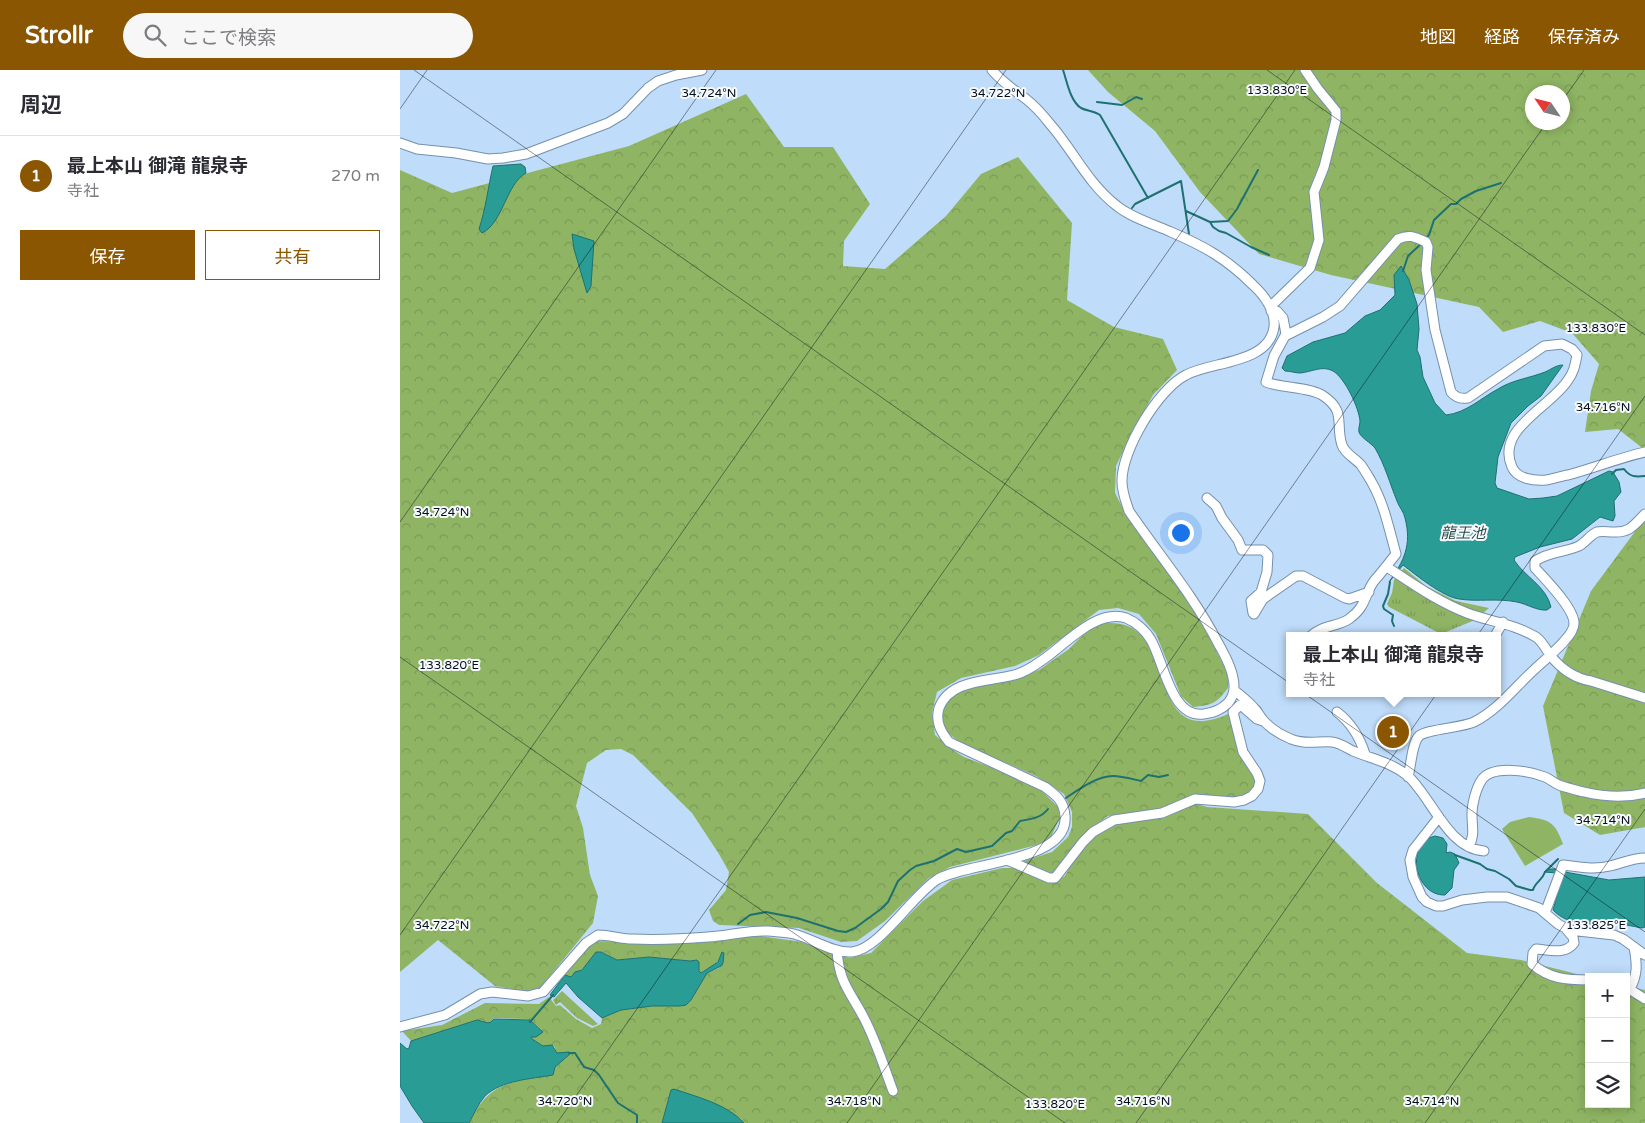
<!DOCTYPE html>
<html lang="ja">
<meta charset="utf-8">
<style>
:root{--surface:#fff;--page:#f7f7f7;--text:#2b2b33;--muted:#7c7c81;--line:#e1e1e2;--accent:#8a5601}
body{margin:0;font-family:"Varela Round","Noto Sans JP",sans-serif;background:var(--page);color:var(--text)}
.controls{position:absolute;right:15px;bottom:15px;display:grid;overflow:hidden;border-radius:0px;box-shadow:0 2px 12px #0003}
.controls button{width:45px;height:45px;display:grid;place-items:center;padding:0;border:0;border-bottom:1px solid var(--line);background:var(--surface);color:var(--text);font:25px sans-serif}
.compass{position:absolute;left:1125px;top:15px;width:45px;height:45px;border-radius:50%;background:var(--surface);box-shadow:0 2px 12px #0003;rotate:305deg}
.you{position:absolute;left:780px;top:462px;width:18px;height:18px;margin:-12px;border:4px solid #fff;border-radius:50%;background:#1a73e8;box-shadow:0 0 0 8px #1a73e833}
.badge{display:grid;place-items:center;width:32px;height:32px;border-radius:50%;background:var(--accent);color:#fff;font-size:16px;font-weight:700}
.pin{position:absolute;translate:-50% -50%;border:2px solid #fff;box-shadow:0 1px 5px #0006}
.popup{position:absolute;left:886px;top:562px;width:215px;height:65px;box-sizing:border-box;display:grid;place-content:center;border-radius:0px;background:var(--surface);filter:drop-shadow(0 1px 4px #0005);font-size:16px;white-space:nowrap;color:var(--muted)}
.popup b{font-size:19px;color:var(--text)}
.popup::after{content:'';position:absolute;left:50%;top:100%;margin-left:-10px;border:10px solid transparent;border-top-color:var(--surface)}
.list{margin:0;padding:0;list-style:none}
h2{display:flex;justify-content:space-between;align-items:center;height:65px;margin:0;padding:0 20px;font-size:21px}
h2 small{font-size:16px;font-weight:400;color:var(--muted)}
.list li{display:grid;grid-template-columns:32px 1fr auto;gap:15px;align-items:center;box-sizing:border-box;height:80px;padding:0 20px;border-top:1px solid var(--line)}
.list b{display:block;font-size:19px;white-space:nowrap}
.list p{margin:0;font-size:16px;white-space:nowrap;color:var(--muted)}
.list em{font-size:16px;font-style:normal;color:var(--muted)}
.actions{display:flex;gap:10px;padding:15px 20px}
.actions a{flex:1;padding:11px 0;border:1px solid var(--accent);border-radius:0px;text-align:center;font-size:18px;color:var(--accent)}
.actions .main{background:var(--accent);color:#fff}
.icon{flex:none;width:28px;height:28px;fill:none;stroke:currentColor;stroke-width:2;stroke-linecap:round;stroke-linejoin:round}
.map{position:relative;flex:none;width:1245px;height:1053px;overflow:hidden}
header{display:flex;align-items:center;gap:30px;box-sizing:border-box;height:70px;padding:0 25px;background:var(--accent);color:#fff}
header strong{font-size:24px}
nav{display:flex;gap:28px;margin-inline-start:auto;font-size:18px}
.search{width:350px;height:45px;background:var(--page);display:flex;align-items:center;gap:12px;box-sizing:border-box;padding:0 18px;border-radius:28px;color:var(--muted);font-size:19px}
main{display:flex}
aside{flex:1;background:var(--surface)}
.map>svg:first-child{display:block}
</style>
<header>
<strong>Strollr</strong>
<div class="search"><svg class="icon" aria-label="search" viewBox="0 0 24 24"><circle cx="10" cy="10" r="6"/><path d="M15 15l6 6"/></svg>ここで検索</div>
<nav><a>地図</a><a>経路</a><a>保存済み</a></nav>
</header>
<main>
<aside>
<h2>周辺<small></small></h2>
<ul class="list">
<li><span class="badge">1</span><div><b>最上本山 御滝 龍泉寺</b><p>寺社</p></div><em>270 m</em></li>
</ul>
<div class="actions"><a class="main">保存</a><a>共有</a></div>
</aside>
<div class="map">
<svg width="1245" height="1053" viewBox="0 0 1245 1053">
<defs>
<pattern id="grass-tufts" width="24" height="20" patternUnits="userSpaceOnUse" patternTransform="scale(1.25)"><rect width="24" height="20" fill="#8fb564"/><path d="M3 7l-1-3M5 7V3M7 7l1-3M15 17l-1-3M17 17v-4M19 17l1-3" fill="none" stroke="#7a9a56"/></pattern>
<pattern id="forest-crowns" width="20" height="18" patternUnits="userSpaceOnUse" patternTransform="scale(1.25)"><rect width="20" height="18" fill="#8fb564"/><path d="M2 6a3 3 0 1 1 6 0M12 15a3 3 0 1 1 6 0" fill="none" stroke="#7a9a56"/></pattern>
</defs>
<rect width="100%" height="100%" fill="#bfdcfa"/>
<!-- grass -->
<path fill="url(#grass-tufts)" d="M1004,498l22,18 30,15 33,7 -14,12 -34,14 -52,-27 -2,-3 5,-11 2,-13z
M162,921l36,33 -5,2 -16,-8 -17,-16 -4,3 -3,-5z"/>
<!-- forest -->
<path fill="url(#forest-crowns)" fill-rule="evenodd" d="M688,0h557v380l-27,-21 -33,3 6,-41 8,-27 -27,-31 -32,-12 -37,11 -24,-25 -148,-32 -72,-21 -59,-62 -45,-61 -47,-39zM1132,22h30v30h-30z
M346,24l38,53h49l37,57 -26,37 -1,25 42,3 61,-53 35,-42 37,-17 54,66 -5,77 47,27 49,12 14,31 -24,25 -21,38 -16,33 -1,27 12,23 28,40 35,44 38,74v14c-12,16 -16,17 -35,19l-12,-11 -25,-62 -17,-20 -21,-6 -19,2 -60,45 -24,11 -54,12 -24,14 -5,21 3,22 15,13 14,9 29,11 48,22 17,17 2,10 -9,20 -14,8 -87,22 -21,11 -44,43 -28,20 -16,1 -42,-14 -80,-3 -6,-4 -4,-11 17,-20 3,-18 -10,-18 -27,-41 -59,-58 -12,-6 -15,1 -19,13 -11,43 7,22 7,47 8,21 -5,27 -52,64 -7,4 -6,1 -33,-6 -57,-46 -38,32v-802l52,23 177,-47z
M1245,448v309l-45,8 -36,-22 -21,-107 48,-115z
M704,553c9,0 18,0 26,4 44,22 22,123 100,86l27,67 -2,8 -5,7 -9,3 -42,-4 -16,5 -21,10 -54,7 -23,17 -32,42 -7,-1 -25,-12 31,-10 16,-15 4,-10v-15l-8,-18 -28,-18 -74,-32 -14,-11 -7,-12 2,-14 6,-11 16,-8 50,-9 24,-9 30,-21 18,-18z
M797,734l10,3 101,7 69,69 90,70 54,7 68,17v127h37v-118l19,4v133h-901l-3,-4 -70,-29 -9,33h-193c20,-42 42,-41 84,-48l2,-8 15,-13 -13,-1 -3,-7h-11l-11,-7 -1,-2 11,-7 -12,-10 -5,-1 -31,-1 -3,4 -3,1 -11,-3 -66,21 -9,-10 40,-6 43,-22 54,1 10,-7 7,9 4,-1 16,14 16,9 9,-4 1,-6 19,-8 31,-4h28l11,-6 16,-27 12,-5 4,-7 -1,-4 -7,7 -15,9 -1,-2v-9l-2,-2 -7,1 -41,-4 -32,3 -15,-8c-14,5 -12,13 -21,18 -5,3 -7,2 -10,7l-6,-2 27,-34 55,1 113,-6 42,6 47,16 22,-5 52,-52 29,-21 50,-12h11l41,15 11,-7 12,-22 20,-19 11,-8 14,-4 42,-5 24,-12z"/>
<!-- park -->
<path fill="#8fb564" d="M1129,747c22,3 26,6 34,27l-38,22 -23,-37 8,-7z"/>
<!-- water -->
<path fill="#299c96" stroke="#1e7170" d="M121,94l4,3 1,6c-20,11 -23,50 -44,60l-3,-4c7,-21 9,-42 14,-63z
M172,164l22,7 -3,45 -4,7 -13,-44z
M1001,196l8,14 8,24 2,25 -2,21 3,7 3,20 12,26 11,12c20,-2 35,-17 52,-26 14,-9 32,-11 47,-17 7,-3 11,-7 18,-7l-22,31 -13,10 -17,17 -13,34 -3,26 2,5 32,11 14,-1 14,-2 52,-25 4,1 6,10 2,10 -7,9 1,15 -2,5 -13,-4 -28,22 -32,8 -25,10 -1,3c11,17 32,26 37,47l-4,3c-10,1 -20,-6 -30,-8 -20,-4 -39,0 -58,-3 -16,-2 -43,-24 -56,-34l-14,17c15,-21 23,-37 16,-64 -1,-6 -6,-11 -8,-17 -7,-17 -12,-36 -22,-53 -4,-5 -15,-11 -16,-16 -1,-3 1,-7 1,-11 -1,-13 -15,-43 -27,-50 -11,-6 -21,1 -33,2 -5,0 -10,-2 -15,-2l-3,-3 5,-12 26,-14 32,-9 20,-17 15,-6 15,-15 -1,-20z
M1035,766l8,2 4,6 -1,9 4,-1 5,2 4,9 -5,7 -2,18 -7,7c-30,1 -41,-51 -10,-59z
M1148,799h10l7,3 44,8 36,-3v50l-3,1c-10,-2 -19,-4 -28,-4 -22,-1 -45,3 -61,-14l10,-35 -6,-2 -13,-1z
M196,882h5l16,8 32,-3 41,4 7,-1 2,2v9l2,2 17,-11 4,-10 2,1 -1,10 -2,3 -14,7 -16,27 -5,5 -6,1h-28l-31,4 -19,8 -24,-21 -12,-14 -12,14 -4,-2 15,-20 6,2 4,-5 7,-2z
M94,949l36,1 13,12 -7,5h-5l1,2 11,7 9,-1 5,8 12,-1 1,2 -15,13 -2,8c-22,4 -51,5 -68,21 -7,8 -11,18 -16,27h-45l-12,-17 -12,-20v-43l7,6 2,-1 2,-7 66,-21 11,3 3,-1z
M274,1019c23,8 53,15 70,34h-82l9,-33z"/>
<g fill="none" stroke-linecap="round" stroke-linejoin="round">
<!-- stream -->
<path stroke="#1e7170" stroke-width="2" d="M663,0c4,11 7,31 18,38 6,3 13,3 19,7l48,83
M697,32l25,3 14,-8 6,2
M732,138l3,-4 46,-23 8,53
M786,141l24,11 18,-1 9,-12 21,-39
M810,152l3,5 6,4 7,2 25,14 18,8
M1025,169l4,-4 5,-15 17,-16h5l5,-5 15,-8 25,-8
M1003,201l5,-15 14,-13
M1212,404l4,-4 8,-1c6,8 11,8 21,7
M990,512l-2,12 -5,12 1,3 9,6 -1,6 2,5
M666,728c13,-9 31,-22 47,-22 9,0 19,3 28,5l7,-6 11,2 9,-2
M1055,785l25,9 7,5 8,2 14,8 7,7 14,4h3c2,-8 9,-9 12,-18
M1146,801l12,-12
M338,854l12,-9 16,-3 31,6 41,13 8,1 9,-4 26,-19 7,-7 10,-21 12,-11 6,-4 18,-5 23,-12 9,3 26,-6 14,-13 6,-2 8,-10c10,-2 20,-2 28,-12
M130,952l23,-27
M169,983h6l9,14 10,3 5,5 19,28 19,12v8"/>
<!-- minor casing -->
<g stroke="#7590ac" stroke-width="11">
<path id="minor" d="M0,73l17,6 39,4 32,6 15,-1 23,-4 82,-31 15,-9 25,-26 10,-7 18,-6 26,-5
M870,237l40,-39 9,-28 -5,-48 10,-25 12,-47v-9l-18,-22 -13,-19
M871,241h6l6,7 3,16 -12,22 -8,26c15,6 43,5 56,13 25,16 13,29 20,50 3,9 13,13 19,20 3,4 7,11 10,16 13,22 18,48 25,73 -7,9 -14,18 -22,27 -10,14 -7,25 -25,38 -12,8 -27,6 -38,17
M885,266l38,-19 17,-11 58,-67c12,-5 16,-2 28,3l2,5 -2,23 9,60 16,62c5,6 10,7 17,6l76,-52 18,-2 10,5 5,6c-2,10 -3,17 -9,25 -17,27 -73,49 -56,87 5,12 22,14 34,13 7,-1 15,-4 22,-5 26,-7 51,-17 77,-23
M807,428l9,8 6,12 16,22 4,10h21l5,5 -1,17 -6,20 -10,9 2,12 1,1 9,-15 33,-23h7l42,22 4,1 20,-7
M987,497c26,17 51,35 80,46 24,9 45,10 69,24 6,4 10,12 14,18 11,14 23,23 41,26l54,17
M1095,566l8,-14
M834,620c7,6 14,11 20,18 4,3 5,8 9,12 7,8 18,15 28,19 13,6 28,2 41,3 8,1 15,6 21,9 19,8 38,11 55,25 24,22 40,73 76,75
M937,642c13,10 23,26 28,42
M1008,707c3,-11 4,-34 11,-41 8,-7 42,-8 55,-14 25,-13 41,-35 61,-53 9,-9 39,-32 39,-45 1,-15 -29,-45 -39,-56v-7c16,-10 28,-8 44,-15 7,-4 11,-11 18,-14 5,-1 11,0 16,0 17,1 21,-7 32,-18
M1039,747l-26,33 -3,10 3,17 9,20 5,5 9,4h7l19,-6 25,-3h20l32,11 19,16 11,6 45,5 9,4 22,16
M1069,777c6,-14 3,-18 3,-33 0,-10 4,-25 9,-33 10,-17 49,-10 64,-4 5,2 9,6 14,8 8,3 17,5 25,7 21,5 41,6 61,1
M607,790l42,18h6l28,-36 10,-10 21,-12 48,-7 33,-14 39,3 10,-2 8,-4 6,-7 2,-8 -3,-8 -14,-21 -10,-40 7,-7 2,1 15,13 6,2
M1145,843l18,-48c16,2 32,5 47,1 13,-3 22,-8 35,-8
M1166,859l7,8 1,6c-9,12 -24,7 -38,6l-3,4 -1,11c18,15 34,16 57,16
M437,880c2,33 13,41 27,68 12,23 20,49 29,73
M1226,917l19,12
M1230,919c8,-15 7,-25 4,-42
M0,957l45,-12 35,-21 12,-2 36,4 15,-4 43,-49 12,-8c12,0 23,4 34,4 25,1 51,0 76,-2 20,-1 40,-7 60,-6 9,1 18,1 26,3 19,5 39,19 58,18 28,-3 61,-58 86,-73 30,-17 131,-17 127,-63 -1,-15 -9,-21 -20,-29l-96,-45c-8,-10 -14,-20 -10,-34 11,-29 49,-26 75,-33 9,-2 20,-9 27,-14 23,-15 55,-53 85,-43 10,4 20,13 25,22 13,22 20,79 53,74 9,-1 18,-5 24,-11 6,-7 7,-17 5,-25 -2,-13 -9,-24 -15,-35 -24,-47 -59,-88 -89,-132 -3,-9 -7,-19 -7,-29 -1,-31 36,-93 64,-107 26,-14 83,-11 88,-48 2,-16 -10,-32 -21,-42 -26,-26 -49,-39 -82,-53 -18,-8 -39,-14 -54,-26 -29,-22 -44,-56 -67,-82 -7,-9 -15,-18 -24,-25 -12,-9 -24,-17 -34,-29"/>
</g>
<!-- minor -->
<use href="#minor" stroke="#fff" stroke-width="9"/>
</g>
<!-- ticks -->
<path fill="none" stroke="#050e18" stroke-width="1" stroke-opacity="0.45" d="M14,0l1231,862M867,0l378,265M1162,31l22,-31M0,39l27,-39M0,452l316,-452M0,587l665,466M0,865l606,-865M157,1053l738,-1053M447,1053l700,-1001M736,1053l509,-727M1025,1053l220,-314"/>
<g text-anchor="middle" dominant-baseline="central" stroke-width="4" stroke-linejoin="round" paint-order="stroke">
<!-- water labels -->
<g font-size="15" font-style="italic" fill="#2d4e4b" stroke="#f7fafd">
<text x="1063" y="463">龍王池</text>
</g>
</g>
<g font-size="12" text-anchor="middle" fill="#050e18" stroke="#f7fafd" stroke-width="4" stroke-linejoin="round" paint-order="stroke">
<text x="877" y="24">133.830°E</text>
<text x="309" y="27">34.724°N</text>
<text x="598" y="27">34.722°N</text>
<text x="1196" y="262">133.830°E</text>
<text x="1203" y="341">34.716°N</text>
<text x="42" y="446">34.724°N</text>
<text x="49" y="599">133.820°E</text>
<text x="1203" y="754">34.714°N</text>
<text x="42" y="859">34.722°N</text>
<text x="1196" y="859">133.825°E</text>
<text x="165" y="1035">34.720°N</text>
<text x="454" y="1035">34.718°N</text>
<text x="743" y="1035">34.716°N</text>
<text x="1032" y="1035">34.714°N</text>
<text x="655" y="1038">133.820°E</text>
</g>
</svg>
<div class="controls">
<button>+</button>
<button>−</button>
<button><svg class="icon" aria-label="layers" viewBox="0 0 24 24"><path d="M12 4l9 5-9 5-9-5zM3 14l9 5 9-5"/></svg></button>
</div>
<svg class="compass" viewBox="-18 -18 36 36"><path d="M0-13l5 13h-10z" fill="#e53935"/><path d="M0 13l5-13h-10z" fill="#7c7c81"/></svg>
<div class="you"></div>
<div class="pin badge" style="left:993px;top:662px">1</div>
<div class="popup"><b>最上本山 御滝 龍泉寺</b>寺社</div>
</div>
</main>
